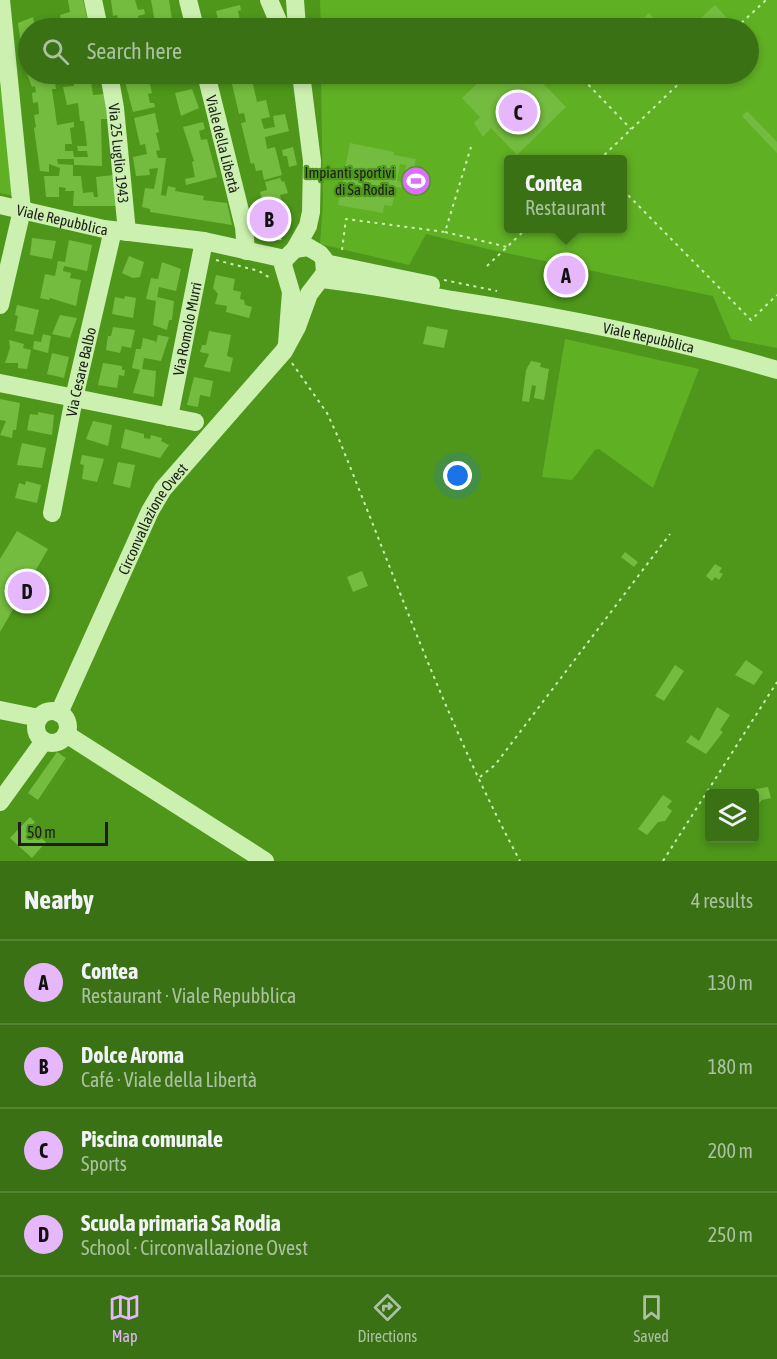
<!DOCTYPE html>
<meta charset="utf-8">
<style>
:root{--surface:#3a7114;--page:#457922;--text:#f1f3f6;--muted:#abc2a0;--line:#548334;--accent:#e6b7fa}
body{margin:0;font-family:"Asap Condensed",sans-serif;background:var(--page);color:var(--text)}
.controls{position:absolute;right:18px;bottom:18px;display:grid;overflow:hidden;border-radius:6px;box-shadow:0 3px 9px #0003}
.controls button{width:54px;height:54px;display:grid;place-items:center;padding:0;border:0;border-bottom:2px solid var(--line);background:var(--surface);color:var(--text);font:30px sans-serif}
.scale{position:absolute;left:18px;bottom:15px;width:90px;box-sizing:border-box;padding-left:6px;border:3px solid #1d1d1d;border-top:0;font-size:16px;line-height:21px;white-space:nowrap;color:#1d1d1d;-webkit-text-stroke:4px #4e971b;paint-order:stroke}
.you{position:absolute;left:458px;top:476px;width:21px;height:21px;margin:-15px;border:4px solid #fff;border-radius:50%;background:#1a73e8;box-shadow:0 0 0 9px #1a73e833}
.badge{display:grid;place-items:center;width:39px;height:39px;border-radius:50%;background:var(--accent);color:#111;font-size:20px;font-weight:700}
.pin{position:absolute;translate:-50% -50%;border:3px solid #fff;box-shadow:0 2px 6px #0006}
.popup{position:absolute;left:504px;top:155px;width:123px;height:78px;box-sizing:border-box;display:grid;place-content:center;border-radius:6px;background:var(--surface);filter:drop-shadow(0 2px 4px #0005);font-size:20px;white-space:nowrap;color:var(--muted)}
.popup b{font-size:22px;color:var(--text)}
.popup::after{content:'';position:absolute;left:50%;top:100%;margin-left:-12px;border:12px solid transparent;border-top-color:var(--surface)}
.list{margin:0;padding:0;list-style:none}
h2{display:flex;justify-content:space-between;align-items:center;height:78px;margin:0;padding:0 24px;font-size:26px}
h2 small{font-size:20px;font-weight:400;color:var(--muted)}
.list li{display:grid;grid-template-columns:39px 1fr auto;gap:18px;align-items:center;box-sizing:border-box;height:84px;padding:0 24px;border-top:2px solid var(--line)}
.list b{display:block;font-size:22px;white-space:nowrap}
.list p{margin:0;font-size:20px;white-space:nowrap;color:var(--muted)}
.list em{font-size:20px;font-style:normal;color:var(--muted)}
.icon{flex:none;width:33px;height:33px;fill:none;stroke:currentColor;stroke-width:2;stroke-linecap:round;stroke-linejoin:round}
.map{position:relative;flex:none;width:777px;height:861px;overflow:hidden}
.search{position:absolute;background:var(--surface);box-shadow:0 3px 9px #0003;left:18px;right:18px;top:18px;height:66px;display:flex;align-items:center;gap:15px;box-sizing:border-box;padding:0 21px;border-radius:33px;color:var(--muted);font-size:22px}
.sheet{height:414px;background:var(--surface)}
nav{display:flex;justify-content:space-around;align-items:center;box-sizing:border-box;height:84px;border-top:2px solid var(--line);background:var(--surface);font-size:16px;color:var(--muted)}
nav a{display:grid;justify-items:center;gap:3px}
nav .on{color:var(--accent)}
.map>svg:first-child{display:block}
</style>
<div class="map">
<svg width="777" height="861" viewBox="0 0 777 861">
<rect width="100%" height="100%" fill="#4e971b"/>
<!-- green -->
<path fill="#60b024" fill-rule="evenodd" d="M320,0h457v348l-46,-9 -18,-43 -221,-46 -66,-16 -17,31 -89,-21 3,-41 -2,-129h427v-46h-427zM509,160h114v68h-114z
M0,86l14,110 -14,-3z
M565,339l134,30 -46,119 -54,-39 -4,1 -23,30 -30,-3z"/>
<!-- building -->
<path fill="#74bc3f" fill-rule="evenodd" d="M68,0h15l5,22 -9,2 1,4h-17l-1,-2 6,-1 -1,-5 -6,2 -1,-7 10,-3z
M111,0h24l3,10 6,-1 1,5 -7,2 2,11 -20,1 -3,-13 -4,1z
M151,0h18l4,26 3,-1v3h-20z
M240,5l1,5 -3,1 4,17h-22l-4,-17z
M715,5l13,14 -10,9h-28z
M649,13l6,7 -9,8h-13z
M33,17l2,11h-7l-1,45 -1,-4h-2l-6,-46z
M27,74h27l2,15h-4l5,36 17,-3v5l-4,1 2,16h-7v7h8l1,6h14l-1,-6h-9l-1,-5h10l-3,-25h-4l-2,-18 -11,2 -4,-18 11,-1 -2,-12h18l3,21 12,-1 2,25h-6l1,47 -28,-1v-6h-17l1,5 15,1v11h8l2,17 10,-1 1,5h4l-2,-20 17,-2 4,31h-44l1,-15h-9l1,-3 -7,-1v10h-13l-2,-21h15l1,-8 -11,-4v8l-9,-1 -6,-43 2,-1 -2,-12 5,-1 -1,-12 -5,1 -1,-10 4,-1 -1,-6 -3,1z
M123,74h18l2,8 6,-2 3,13 -4,1 2,9h4l1,4 -22,5z
M235,74h20l2,9 -4,1 4,18 9,-2 4,17 -9,2 3,10 11,-2 -2,-11 12,-2 4,17 -24,6 2,12 8,-2 7,28 -18,5 -2,-10 -6,1 -2,-8 -3,1 -10,-41 5,-1 -2,-9 -5,1 -8,-34 5,-1z
M487,74h47l32,33 -49,48 -26,-27 -8,9 -9,-14 6,-6 -18,-19z
M192,89l7,19 -18,8 -6,-23z
M747,111l30,31v11l-35,-37z
M155,113l4,19 -3,1 4,17 -4,1 2,7h8l-5,37 5,1 2,-10 8,2 -1,3 29,5 -1,4 24,3 5,22 -82,-13v-3l-8,-2 3,-19 9,1 4,-21 -9,1 1,6 -14,1 -3,-19 14,-3 -2,-10 -5,1 -6,-27z
M203,122l2,7 -6,2 2,9 6,-1 10,38 -31,8 -1,-6 10,-2 -3,-15 2,-1 -11,-34z
M350,143l44,9v3l22,4 -5,24 -5,-1 -1,6 -9,-1 -4,19 -8,-1 -1,8 -45,-8zM400,164l6,1 -3,17 -6,-1z
M293,147l4,18 -8,2 -2,-11h-4l-1,-6z
M280,178l2,4 2,-1 4,12 -8,2 2,8 -18,5 -4,-16 7,-2 -2,-8z
M282,206l3,14 -32,8 -3,-14z
M32,238l24,3 -4,18 -22,-4z
M69,240l23,5 -5,26 -23,-5 -1,5 8,2 -1,5 11,2 -5,26 -26,-8 -1,2 -9,-2 5,-24 10,2 3,-15 7,1z
M129,256l15,6 -4,15 -7,1 -11,-5z
M162,262l19,7 -5,22 -17,-4 -2,10 17,4 -2,19h-3l-2,10 -14,-5 3,-24 -10,-2 5,-21 7,1z
M216,275l19,4 -2,11 8,2 -1,7 4,1 1,5 7,2 -3,11 -23,-6 1,-6 -12,-2 3,-10 -5,-6z
M125,296l11,2 -3,20 -21,-4 3,-17 9,2z
M17,305l22,5 -6,25 -18,-4 3,-15 -3,-1z
M60,315l17,3 -7,20 -18,-4z
M427,326l21,4 -4,18 -21,-4z
M113,327l22,3 -4,18 -9,-2 -2,7 -14,-3 2,-14h3z
M209,331l22,4 -4,21 6,2 -3,14 -26,-5 5,-13 -9,-2 2,-7h4z
M43,334l8,2 -3,17 -15,-4 1,-8 7,1z
M158,335l11,2 -8,24 -17,-3 -2,11 14,2 -2,26 -21,-4 7,-23 -8,-2 4,-19h5l2,-11 12,3 1,2z
M9,340l15,4 -1,4 8,2 -4,19 -9,-1v-5h-13l5,-15z
M52,353l17,4 -5,21 -17,-4z
M531,361l10,2 -1,4 9,2 -5,31 -10,-2 2,-12 -4,-1 -3,17 -7,-1 4,-31z
M103,363l19,3v4h3l-1,6 -5,-1 -2,13 -19,-3z
M194,377l19,4 -3,16 -10,-2 -2,12 -11,-2z
M0,399l20,4 -4,27h-3l-1,8 -12,-3 6,-14 -6,-1z
M38,412l16,3 -2,20 -25,-5 3,-16 8,1z
M93,421l19,4 -4,21 -22,-7z
M125,429l19,5v4l6,1 1,-4 11,3 -1,3 8,4 -9,13 -39,-10z
M22,443l24,5 -4,20 -25,-3z
M82,455l22,4 -7,23 -15,-3 2,-14 -4,-1z
M118,462l17,3 -5,23 -17,-4z
M26,481l15,4 -4,18 -22,-5 4,-15 6,2z
M17,531l31,18 -48,83v-73z
M625,552l13,10 -4,5 -13,-10z
M715,564l7,4 -3,4 4,2 -4,6 -4,-3 -3,4 -6,-5z
M362,571l6,15 -15,6 -6,-15z
M746,660l17,12 -9,13 -19,-10z
M675,665l9,6 -20,30 -9,-5z
M717,707l13,8 -10,15 3,2 -17,22 -20,-12 5,-7 8,6z
M57,752l9,6 -28,42 -10,-7z
M768,787l3,11 -9,2 -8,9 -1,-15 3,-5z
M663,795l9,6 -5,6 5,4 -7,10 -7,1 -11,13 -9,-6z
M30,817l5,5 -5,6 16,14 -14,16 -22,-20z"/>
<g fill="none" stroke-linecap="round" stroke-linejoin="round">
<!-- path -->
<path stroke="#cbf0af" stroke-width="2" stroke-dasharray="3 4.5" stroke-linecap="butt" d="M529,28h3
M736,28l30,-28
M578,74l53,55
M599,160l90,-86
M623,190l128,130 26,-25
M445,232l62,15
M271,240l12,-1
M342,250l4,-31 99,13 26,-85
M216,260l43,11 11,7
M487,266l40,-38
M444,280l53,11
M292,363l35,50 11,24c58,142 109,288 182,424
M480,777l15,-12 175,-231
M663,861l114,-179"/>
<!-- minor -->
<g stroke="#cbf0af" stroke-width="18">
<path d="M93,0l6,28"/>
<path d="M188,0l7,28"/>
<path d="M269,0l12,28"/>
<path d="M295,0l2,28"/>
<path id="s1" d="M109,74l6,34 12,124"/>
<path id="s2" d="M206,74l38,153 2,24"/>
<path id="s3" d="M0,205l104,24 100,12 81,18"/>
<path d="M295,249l13,-23 3,-14 1,-51 -11,-87"/>
<path d="M325,263l106,22"/>
<path id="s4" d="M322,279c44,5 87,13 130,21 110,17 218,38 325,70"/>
<path d="M0,305l22,-95 -21,-210"/>
<path d="M0,383l195,39"/>
<path id="s5" d="M169,417l35,-176"/>
<path id="s6" d="M52,513l22,-115 39,-168"/>
<path d="M0,710l39,8"/>
<circle cx="52" cy="727" r="16"/>
<path id="s7" d="M59,713l91,-202 13,-22 121,-138 13,-24 12,-33 16,-21 -1,-14 -4,-5 -12,-7 -13,2 -10,10 -2,6 8,27 -4,52"/>
<path d="M66,734l199,127"/>
<path d="M0,802l44,-61"/>
</g>
</g>
<!-- icons -->
<defs>
<g id="stadium-disc" transform="scale(1.5)"><circle r="9.5" fill="#d96eff" stroke="#4e971b"/><path d="M0-5a6.5 5 0 1 0 0 10a6.5 5 0 1 0 0-10ZM-3.5-1.8h7v3.6h-7Z" fill="#fff"/></g>
</defs>
<g fill-rule="evenodd">
<use href="#stadium-disc" x="416" y="181"/>
</g>
<g text-anchor="middle" dominant-baseline="central" stroke-width="4.5" stroke-linejoin="round" paint-order="stroke">
<!-- street labels -->
<g font-size="15" fill="#1d1d1d" stroke="#4e971b">
<text stroke="none"><textPath href="#s2" startOffset="72">Viale della Libertà</textPath></text>
<text stroke="none"><textPath href="#s1" startOffset="80">Via 25 Luglio 1943</textPath></text>
<text stroke="none"><textPath href="#s3" startOffset="64">Viale Repubblica</textPath></text>
<text stroke="none"><textPath href="#s5" startOffset="90">Via Romolo Murri</textPath></text>
<text stroke="none"><textPath href="#s4" startOffset="332">Viale Repubblica</textPath></text>
<text stroke="none"><textPath href="#s6" startOffset="144">Via Cesare Balbo</textPath></text>
<text stroke="none"><textPath href="#s7" startOffset="216">Circonvallazione Ovest</textPath></text>
</g>
<!-- poi labels -->
<g font-size="15" fill="#1d1d1d" stroke="#4e971b" text-anchor="end">
<text x="395" y="172">Impianti sportivi<tspan x="395" dy="17">di Sa Rodia</tspan></text>
</g>
</g>
</svg>
<div class="controls">
<button><svg class="icon" aria-label="layers" viewBox="0 0 24 24"><path d="M12 4l9 5-9 5-9-5zM3 14l9 5 9-5"/></svg></button>
</div>
<div class="scale">50 m</div>
<div class="you"></div>
<div class="pin badge" style="left:566px;top:275px">A</div>
<div class="popup"><b>Contea</b>Restaurant</div>
<div class="pin badge" style="left:269px;top:219px">B</div>
<div class="pin badge" style="left:518px;top:112px">C</div>
<div class="pin badge" style="left:27px;top:591px">D</div>
<div class="search"><svg class="icon" aria-label="search" viewBox="0 0 24 24"><circle cx="10" cy="10" r="6"/><path d="M15 15l6 6"/></svg>Search here</div>
</div>
<section class="sheet">
<h2>Nearby<small>4 results</small></h2>
<ul class="list">
<li><span class="badge">A</span><div><b>Contea</b><p>Restaurant · Viale Repubblica</p></div><em>130 m</em></li>
<li><span class="badge">B</span><div><b>Dolce Aroma</b><p>Café · Viale della Libertà</p></div><em>180 m</em></li>
<li><span class="badge">C</span><div><b>Piscina comunale</b><p>Sports</p></div><em>200 m</em></li>
<li><span class="badge">D</span><div><b>Scuola primaria Sa Rodia</b><p>School · Circonvallazione Ovest</p></div><em>250 m</em></li>
</ul>
</section>
<nav>
<a class="on"><svg class="icon" aria-label="map" viewBox="0 0 24 24"><path d="M3 6l6-2 6 2 6-2v14l-6 2-6-2-6 2zM9 4v14M15 6v14"/></svg>Map</a>
<a><svg class="icon" aria-label="directions" viewBox="0 0 24 24"><path d="M12 3l9 9-9 9-9-9zM9 14v-3h6M13 9l2 2-2 2"/></svg>Directions</a>
<a><svg class="icon" aria-label="saved" viewBox="0 0 24 24"><path d="M7 4h10v16l-5-4-5 4z"/></svg>Saved</a>
</nav>
